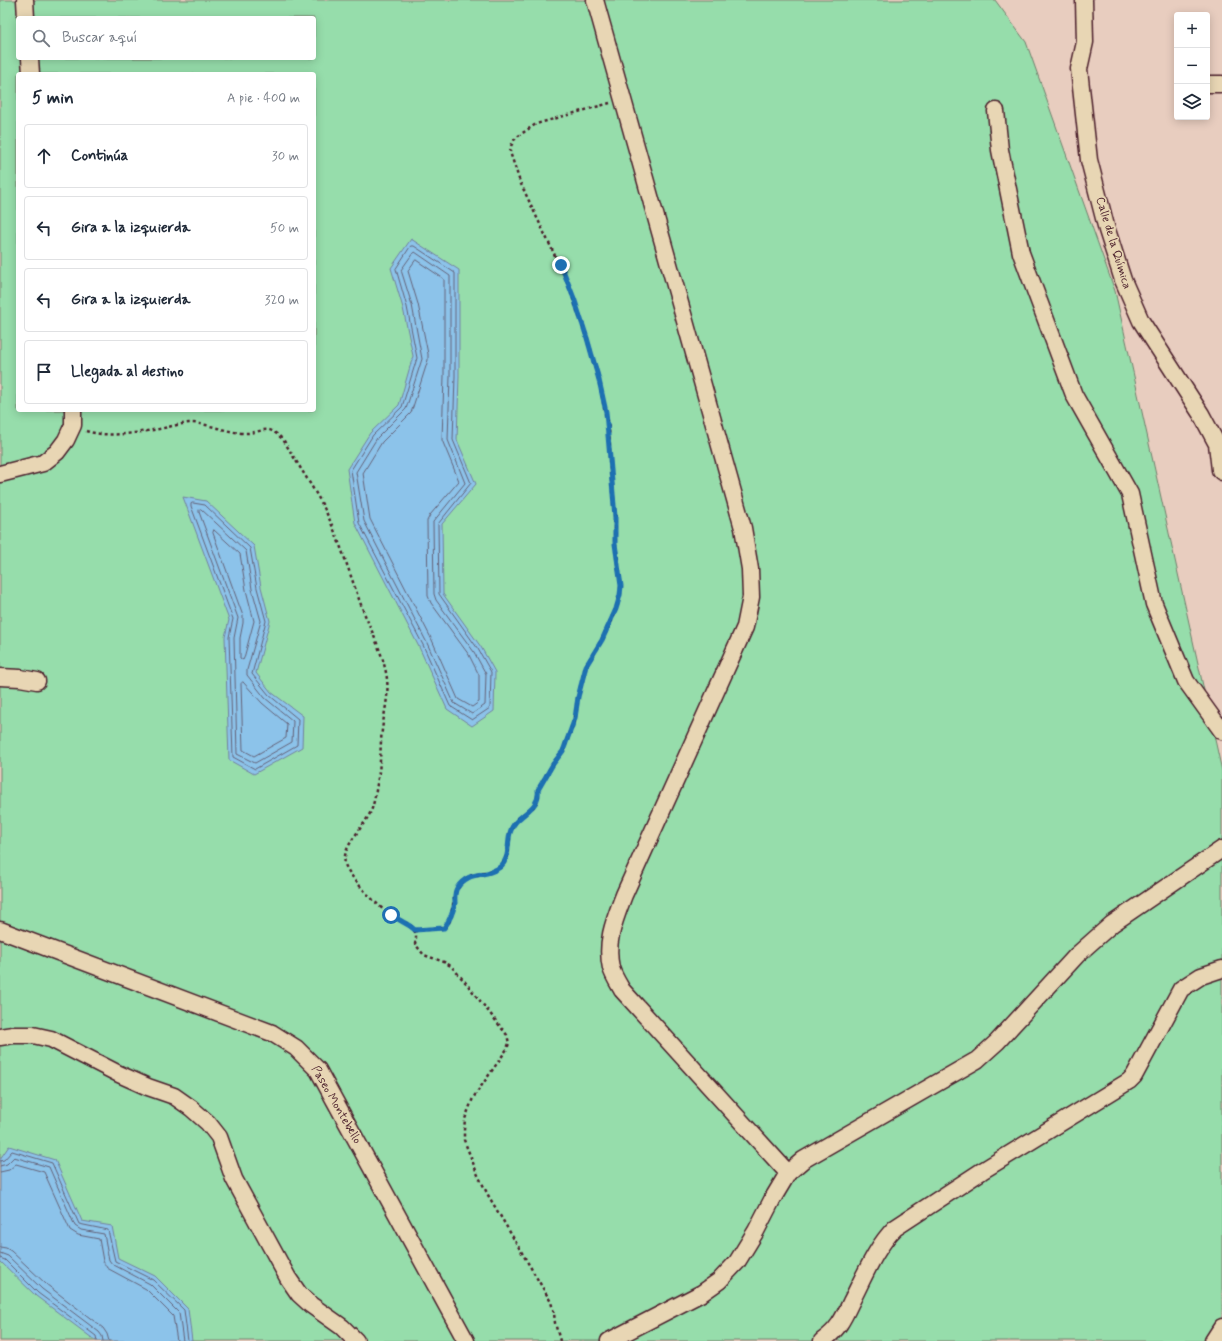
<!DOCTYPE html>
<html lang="es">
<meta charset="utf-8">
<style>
:root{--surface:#fff;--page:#f6f6f7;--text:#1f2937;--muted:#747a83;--line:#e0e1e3}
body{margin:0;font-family:Mynerve,sans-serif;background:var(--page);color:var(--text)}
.controls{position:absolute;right:12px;top:12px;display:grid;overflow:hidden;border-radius:4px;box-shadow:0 2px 10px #0003}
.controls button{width:36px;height:36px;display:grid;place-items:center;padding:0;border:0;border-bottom:1px solid var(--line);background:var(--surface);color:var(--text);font:20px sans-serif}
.stop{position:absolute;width:12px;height:12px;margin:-9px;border:3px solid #1f6fb2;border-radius:50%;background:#fff}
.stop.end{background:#1f6fb2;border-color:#fff;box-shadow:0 1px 4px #0008}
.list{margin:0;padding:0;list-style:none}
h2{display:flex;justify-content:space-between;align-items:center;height:52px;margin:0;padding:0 16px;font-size:17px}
h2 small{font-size:13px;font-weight:400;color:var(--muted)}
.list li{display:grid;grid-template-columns:26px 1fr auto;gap:12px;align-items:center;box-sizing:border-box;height:64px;margin:0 8px 8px;padding:0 8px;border:1px solid var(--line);border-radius:4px}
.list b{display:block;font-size:15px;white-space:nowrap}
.list em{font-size:13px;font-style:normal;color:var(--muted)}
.icon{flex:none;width:22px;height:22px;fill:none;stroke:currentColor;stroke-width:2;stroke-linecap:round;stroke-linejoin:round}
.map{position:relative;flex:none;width:1222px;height:1341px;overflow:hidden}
.search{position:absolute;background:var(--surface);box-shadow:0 2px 10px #0003;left:16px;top:16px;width:300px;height:44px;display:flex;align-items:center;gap:10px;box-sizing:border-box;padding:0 14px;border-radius:4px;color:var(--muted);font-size:15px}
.panel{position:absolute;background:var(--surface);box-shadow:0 2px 10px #0003;left:16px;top:72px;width:300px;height:340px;border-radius:4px}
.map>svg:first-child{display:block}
</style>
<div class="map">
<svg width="1222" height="1341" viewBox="0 0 1222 1341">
<rect width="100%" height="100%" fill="#e8cdbf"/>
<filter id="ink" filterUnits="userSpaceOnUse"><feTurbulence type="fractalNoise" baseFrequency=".025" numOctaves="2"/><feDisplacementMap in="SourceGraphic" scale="8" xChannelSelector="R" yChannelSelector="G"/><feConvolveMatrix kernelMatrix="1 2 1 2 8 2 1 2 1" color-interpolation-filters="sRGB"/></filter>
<g filter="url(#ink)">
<!-- green -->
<path fill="#96ddab" stroke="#707e6b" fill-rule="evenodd" d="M0,0h995l31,42 89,249 107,480v570h-1222zM18,18h296v40h-296zM18,74h296v336h-296z"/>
<!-- water -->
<path fill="#8cc3ea" stroke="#72819e" d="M411,239l48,31v106l-2,64 19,44 -34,40 1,70 38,53 14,25 -1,39 -22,15 -25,-17 -28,-62 -64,-124 -8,-54 23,-36 29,-28 14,-49 -10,-48 -12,-40z
M183,497l23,4 48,45 7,41 9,34 -14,52 15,19 32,24 -1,31 -48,27 -25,-14 -4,-123 4,-17z
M9,1146l46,14 27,61 30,5 6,32 37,18 33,33 4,32h-96l-60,-45 -36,-35v-102z"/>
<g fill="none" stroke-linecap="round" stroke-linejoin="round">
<!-- shore -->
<path stroke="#646177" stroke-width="1" d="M411,246h3l41,27v103l-2,64 18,43 -33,41 1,70 39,55 13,23 -1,36 -18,12 -22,-14 -27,-61 -64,-122 -8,-53 22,-35 29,-28 15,-49 -10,-51 -11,-38z
M415,252l35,24v100l-2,64 17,43 -32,39 1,72 2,6 38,52 12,22 -1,31 -13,9 -18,-11 -27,-60 -63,-122 -8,-49 21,-34 29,-29 16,-50 -10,-54 -11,-35 12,-17z
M416,260l28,19v97l-2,64 17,41 -29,34 -3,6 1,75 3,7 38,52 10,20v27l-7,5 -14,-8 -26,-59 -62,-121 -7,-46 19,-31 29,-29 17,-53v-6l-10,-50 -10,-33z
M193,503l12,2 45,43 7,40 9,33 -14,53 17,21 29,24 -1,26 -42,24 -22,-12 -4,-120 4,-18 -42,-113v-2z
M201,509l45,42 6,38 9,32 -14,49v5l18,23 28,23 -1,21 -37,21 -18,-9 -3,-116 4,-20 -39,-106v-2z
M214,530l26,24 6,36 8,31 -10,37 -1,2 -3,-2v-20l3,-15v-7l-30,-83z
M243,682l19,21 25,21 -1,14 -32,18 -11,-6 -2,-66z
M0,1161l4,-1 8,-9 40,12 27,61 29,6 7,31 38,19 31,30 4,31
M0,1166l7,-2 7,-7 35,10 26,59 6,4 23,4 5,26 3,4 38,20 29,29 4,28
M0,1172l9,-2 7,-6 28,8 26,58 8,5 21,4 4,22 4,7 39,21 27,27 4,25
M0,1247l6,1 5,3 35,33 57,44 4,6 2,7
M0,1253l8,3 34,33 57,43 3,4 1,5
M0,1258l5,2 33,33 58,43 1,5"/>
<!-- minor casing -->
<g stroke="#4a1f2b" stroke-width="19">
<path id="minor" d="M25,0l1,18
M595,0l148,528 7,41 1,28 -6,30 -121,268c-9,24 -19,46 -13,73 2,7 7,15 11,22l166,183
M1084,0l1,42 -6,27 10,91 18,70 16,50 18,41 60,93 16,30 3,26 2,2
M30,58l1,16
M1207,84h15
M996,111l4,39 21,103 53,142 56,99 24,110 32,77 36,50
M0,474l43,-11 14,-11 9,-12 7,-15v-15
M0,677l20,1 17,3
M0,930l272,103 24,15 22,22 148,271
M0,1037l13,-2h20l18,4 68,35 29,13 26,9 17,12 17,15 11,14 15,42 54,99 11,16 12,11 31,22 14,14
M609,1341l93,-48 17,-12 18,-19 19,-31 17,-33 15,-25 15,-13 174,-100 20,-18 80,-87 18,-16 17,-15 110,-75
M822,1341c16,-11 21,-22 29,-39 13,-25 24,-54 44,-74l87,-57 147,-90 5,-5 47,-87 20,-13 21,-7
M1213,1341l9,-14"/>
</g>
<!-- path -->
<path stroke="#4a1f2b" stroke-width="2.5" stroke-dasharray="3 3" stroke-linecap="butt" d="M86,431c23,7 50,2 73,-2 10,-2 20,-5 30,-6 19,0 36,9 54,10 21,1 23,-12 41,8 13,22 27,43 39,65 17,33 27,70 40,104 9,23 21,45 24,69 2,18 -3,34 -5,51 -2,16 -1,32 -4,48 -2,11 -3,23 -7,33 -6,15 -30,36 -26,53 3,12 35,44 46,52 7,4 19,7 23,14 3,4 2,9 1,14l9,11 20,7 7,4 15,17 41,52 2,8 -2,6 -34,49 -8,21 -1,11v10l13,33 11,22 63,107 3,11 1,10 5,18
M415,930l29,-2 5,-6 2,-6 5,-26 8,-10 6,-4 21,-4 8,-4 4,-4 5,-11 2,-21 4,-8 4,-5 15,-12 3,-4 2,-4v-10l15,-25 10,-13 12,-33 3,-21 8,-31 16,-26 14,-31 4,-14 1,-9 -6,-42v-27l-5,-52 -1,-35 -10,-50 -12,-42 -19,-55 -48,-101 -10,-30 1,-6 3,-6 7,-6 15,-10 74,-21"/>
<!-- minor -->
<use href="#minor" stroke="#e8d6b4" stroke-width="16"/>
</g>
</g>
<g fill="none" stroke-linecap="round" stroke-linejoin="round" filter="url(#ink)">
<!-- route -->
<path stroke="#1f6fb2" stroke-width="5" d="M391,915l19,11 5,4 29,-2c6,-8 9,-15 11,-25 0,-5 -1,-10 2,-15 13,-19 28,-9 43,-21 10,-8 7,-22 10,-34 4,-19 31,-22 28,-43l15,-26 10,-13 12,-33 3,-21 8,-31 16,-26 14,-31 4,-14 1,-9 -6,-42v-27l-9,-105 -7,-32 -12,-42 -12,-37 -14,-36"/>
</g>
<g text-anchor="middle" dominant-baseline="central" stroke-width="3" stroke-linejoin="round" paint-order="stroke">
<!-- street labels -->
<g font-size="12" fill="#4a1f2b" stroke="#e8d6b4">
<text transform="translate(1113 243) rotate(73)">Calle de la Química</text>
<text transform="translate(336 1105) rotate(60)">Paseo Montebello</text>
</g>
</g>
</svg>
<div class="controls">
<button>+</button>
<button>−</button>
<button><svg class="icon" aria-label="layers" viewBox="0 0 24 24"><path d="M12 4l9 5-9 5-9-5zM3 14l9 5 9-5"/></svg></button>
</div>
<div class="stop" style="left:391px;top:915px"></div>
<div class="stop end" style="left:561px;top:265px"></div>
<div class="search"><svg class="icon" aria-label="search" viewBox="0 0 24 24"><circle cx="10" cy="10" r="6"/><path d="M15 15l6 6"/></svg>Buscar aquí</div>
<section class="panel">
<h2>5 min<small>A pie · 400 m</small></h2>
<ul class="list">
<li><svg class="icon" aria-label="ahead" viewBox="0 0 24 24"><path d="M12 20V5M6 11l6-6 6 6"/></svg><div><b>Continúa</b></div><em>30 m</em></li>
<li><svg class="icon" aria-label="left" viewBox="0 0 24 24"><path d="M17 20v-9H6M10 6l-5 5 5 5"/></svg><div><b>Gira a la izquierda</b></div><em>50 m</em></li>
<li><svg class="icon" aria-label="left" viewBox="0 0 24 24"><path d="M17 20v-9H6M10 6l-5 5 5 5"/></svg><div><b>Gira a la izquierda</b></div><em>320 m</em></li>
<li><svg class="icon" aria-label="arrive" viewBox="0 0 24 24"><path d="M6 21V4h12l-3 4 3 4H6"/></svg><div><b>Llegada al destino</b></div></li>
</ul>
</section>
</div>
